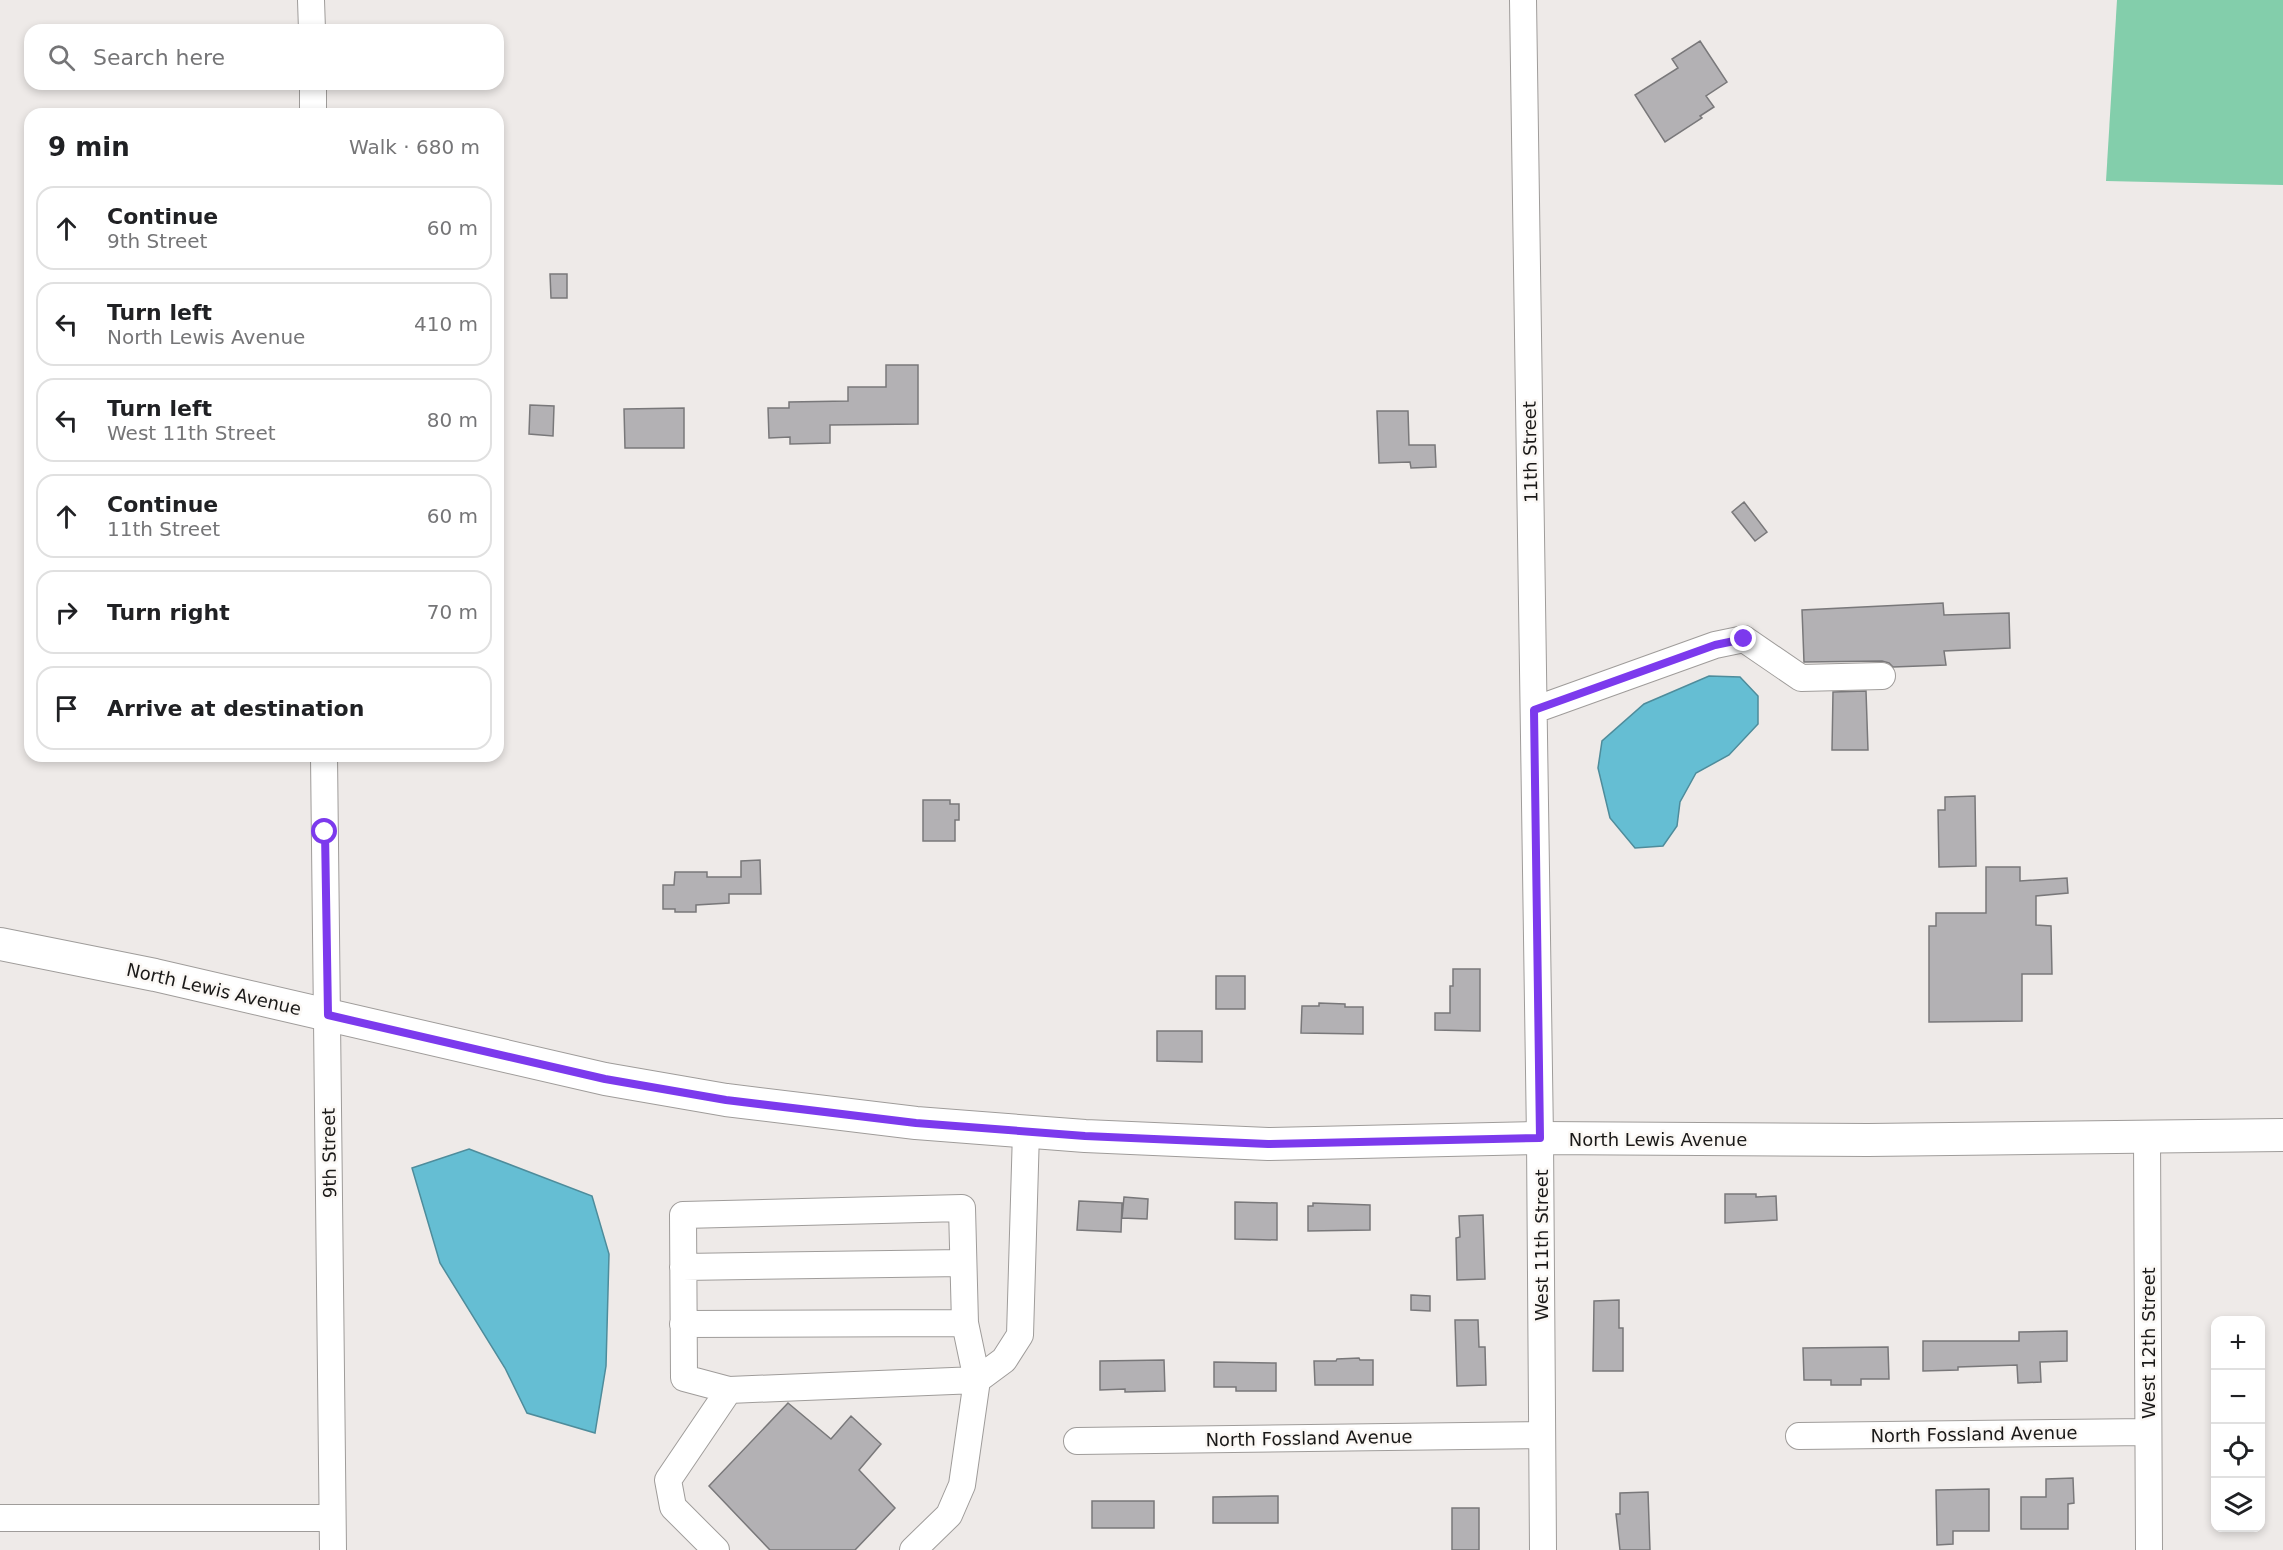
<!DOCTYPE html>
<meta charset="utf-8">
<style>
:root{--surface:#fff;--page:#f6f6f6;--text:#202124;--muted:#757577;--line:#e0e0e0}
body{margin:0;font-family:"DejaVu Sans",sans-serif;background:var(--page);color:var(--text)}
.controls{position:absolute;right:18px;bottom:18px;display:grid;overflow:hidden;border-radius:12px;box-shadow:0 3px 9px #0003}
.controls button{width:54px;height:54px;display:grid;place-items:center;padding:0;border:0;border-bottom:2px solid var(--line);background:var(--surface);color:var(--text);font:30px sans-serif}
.stop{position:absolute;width:18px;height:18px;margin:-14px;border:4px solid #7c3aed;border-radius:50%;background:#fff}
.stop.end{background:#7c3aed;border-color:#fff;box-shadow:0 2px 6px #0008}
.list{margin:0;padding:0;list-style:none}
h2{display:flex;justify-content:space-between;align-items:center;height:78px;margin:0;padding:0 24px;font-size:26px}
h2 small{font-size:20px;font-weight:400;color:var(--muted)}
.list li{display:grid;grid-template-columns:39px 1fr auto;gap:18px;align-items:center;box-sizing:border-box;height:84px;margin:0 12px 12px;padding:0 12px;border:2px solid var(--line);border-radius:18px}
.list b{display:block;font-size:22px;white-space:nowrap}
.list p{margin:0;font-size:20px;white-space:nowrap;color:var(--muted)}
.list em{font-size:20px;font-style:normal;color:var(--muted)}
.icon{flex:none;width:33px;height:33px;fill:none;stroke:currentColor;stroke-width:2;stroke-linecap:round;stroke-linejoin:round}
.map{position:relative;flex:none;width:2283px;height:1550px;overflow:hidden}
.search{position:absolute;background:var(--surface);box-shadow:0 3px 9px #0003;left:24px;top:24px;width:480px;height:66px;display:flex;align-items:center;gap:15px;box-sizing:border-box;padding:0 21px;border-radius:18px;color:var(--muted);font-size:22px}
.panel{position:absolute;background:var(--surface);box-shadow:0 3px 9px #0003;left:24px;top:108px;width:480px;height:654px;border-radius:18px}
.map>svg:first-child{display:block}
</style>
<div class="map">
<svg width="2283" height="1550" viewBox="0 0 2283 1550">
<rect width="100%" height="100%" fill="#eeeae8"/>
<!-- forest -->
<path fill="#83ceab" d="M2117,0h166v185l-177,-4z"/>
<!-- water -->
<path fill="#65bed3" stroke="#4e8c9b" stroke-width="1.5" d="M1709,676l31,1 18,19v28l-29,31 -33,18 -16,29 -3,24 -14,20 -28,2 -25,-30 -12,-50 4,-27 42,-37z
M469,1149l123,47 17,58 -3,112 -11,67 -68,-20 -22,-45 -65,-105 -28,-95z"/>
<!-- building -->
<path fill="#b3b1b4" stroke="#79787a" stroke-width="1.5" d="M1700,41l27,41 -21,14 8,11 -14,9 2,2 -37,24 -30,-47 43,-27 -6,-9z
M550,274h17v24h-16z
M886,365h32v59l-88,1v18l-40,1v-7l-21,1 -1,-30h21v-6l59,-1v-14h38z
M530,405l24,1 -1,30 -24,-2z
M684,408v40h-59l-1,-39z
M1377,411h31l1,34h26l1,22 -25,1 -1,-6 -31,1z
M1744,502l23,30 -12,9 -23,-29z
M1943,603l1,12 65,-2 1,35 -66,3 2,14 -53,2 -4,-4 -7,-2 -78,1 -2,-52z
M1866,691l2,59h-36l1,-58z
M1975,796l1,70 -37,1 -1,-57h7v-13z
M923,800h27v4h9v16h-4v21h-32z
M760,860l1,34h-32v9l-33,2v7h-21v-3h-12v-24h11l1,-13h32v5h34v-16z
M1986,867h34v14l47,-3 1,15 -32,3v29l15,1 1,48h-30v47l-93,1v-96h7v-13h50z
M1453,969h27v62l-45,-1v-17h15v-27h3z
M1216,976h29v33h-29z
M1319,1003l26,1v3h18v27l-62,-1 1,-27h17z
M1157,1031h45v31l-45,-1z
M1725,1194h31v3l20,-1 1,24 -52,3z
M1124,1197l24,2 -1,20 -25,-1z
M1079,1201l43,2 -1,29 -44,-2z
M1235,1202l42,1v37l-42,-1z
M1313,1203l57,2v25l-62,1v-25h5z
M1483,1215l2,64 -28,1 -1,-42 4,-1 -1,-21z
M1411,1295l19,1v15l-19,-1z
M1619,1300v28h4v43h-30l1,-70z
M1455,1320h23l1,27h6l1,38 -29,1z
M2067,1331v30l-27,1 1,20 -23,1 -1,-18 -59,2v3l-35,1v-30h96v-9z
M1888,1347l1,32h-28v6h-30v-5h-27l-1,-32z
M1359,1358l1,2h13v25h-58l-1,-24h22l1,-2z
M1164,1360l1,31 -40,1v-3l-25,1v-29z
M1214,1362l62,1v28h-40v-4h-22z
M788,1403l43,36 20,-23 30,28 -22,26 36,38 -40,42h-85l-61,-64z
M2073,1478l1,25 -6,1v25h-47v-32h25v-18z
M1989,1489v42h-36v13l-16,1 -1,-55z
M1648,1492l2,58h-30l-4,-36h4v-21z
M1278,1496v27h-65v-26z
M1092,1501h62v27h-62z
M1452,1508h27v42h-27z"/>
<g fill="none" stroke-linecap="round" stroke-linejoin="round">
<!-- minor casing -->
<g stroke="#9f9c9a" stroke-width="28">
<path id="minor" d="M311,0l1,30
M1523,0l17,1138 3,412
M313,84v30
M1534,710l181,-65 29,-6 57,39 81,-2
M324,756l9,794
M2147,1137l2,413
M962,1208l3,115 12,57 -248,10 -45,-12 -1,-163z
M683,1267l280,-4
M683,1324l282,-1
M1799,1436l349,-4
M1077,1441l464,-6
M0,1518h332
M716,1550l-43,-43 -5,-27 61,-90
M913,1550l36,-35 13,-30 15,-105 27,-20 16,-25 6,-203"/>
</g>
<!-- major casing -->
<g stroke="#9f9c9a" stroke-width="34">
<path id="major" d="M0,944l155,31 450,104 121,21 190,23 169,13 183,8 272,-6 328,2 415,-5"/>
</g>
<!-- minor -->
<use href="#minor" stroke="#fff" stroke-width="26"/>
<!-- major -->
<use href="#major" stroke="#fff" stroke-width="32"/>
</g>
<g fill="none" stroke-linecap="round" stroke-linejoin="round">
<!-- route -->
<path stroke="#7c3aed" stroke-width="8" d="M325,832l3,183 277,64 121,21 190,23 169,13 183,8 272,-6 -6,-428 181,-65 29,-6"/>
</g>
<g text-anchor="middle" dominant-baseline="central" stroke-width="5" stroke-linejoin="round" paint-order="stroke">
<!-- street labels -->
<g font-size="18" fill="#1a1918" stroke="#fbf8f5">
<text transform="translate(1530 452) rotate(-91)">11th Street</text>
<text transform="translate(214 989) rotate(13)">North Lewis Avenue</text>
<text x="1658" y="1139">North Lewis Avenue</text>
<text transform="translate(329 1153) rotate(-91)">9th Street</text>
<text transform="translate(1541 1245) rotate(-90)">West 11th Street</text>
<text transform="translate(2148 1343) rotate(-90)">West 12th Street</text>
<text transform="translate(1974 1434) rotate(-1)">North Fossland Avenue</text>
<text transform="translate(1309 1438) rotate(-1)">North Fossland Avenue</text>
</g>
</g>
</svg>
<div class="controls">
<button>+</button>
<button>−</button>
<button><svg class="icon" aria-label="locate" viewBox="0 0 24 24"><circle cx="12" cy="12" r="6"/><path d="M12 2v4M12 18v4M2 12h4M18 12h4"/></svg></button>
<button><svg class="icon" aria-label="layers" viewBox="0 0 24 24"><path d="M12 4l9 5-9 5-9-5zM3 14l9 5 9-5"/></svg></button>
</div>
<div class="stop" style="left:325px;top:832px"></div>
<div class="stop end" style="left:1744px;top:639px"></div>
<div class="search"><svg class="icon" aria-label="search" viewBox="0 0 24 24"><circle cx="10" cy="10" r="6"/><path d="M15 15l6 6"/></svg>Search here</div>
<section class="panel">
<h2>9 min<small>Walk · 680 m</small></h2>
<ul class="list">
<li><svg class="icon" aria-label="ahead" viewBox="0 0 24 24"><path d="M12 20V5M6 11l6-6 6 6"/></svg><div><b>Continue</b><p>9th Street</p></div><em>60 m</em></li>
<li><svg class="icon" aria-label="left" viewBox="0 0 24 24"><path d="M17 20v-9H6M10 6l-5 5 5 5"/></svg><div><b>Turn left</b><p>North Lewis Avenue</p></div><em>410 m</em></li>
<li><svg class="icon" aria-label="left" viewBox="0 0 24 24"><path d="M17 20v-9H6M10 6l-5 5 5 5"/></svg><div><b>Turn left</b><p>West 11th Street</p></div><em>80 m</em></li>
<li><svg class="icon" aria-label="ahead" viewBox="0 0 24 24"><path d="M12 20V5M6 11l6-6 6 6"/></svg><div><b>Continue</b><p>11th Street</p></div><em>60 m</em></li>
<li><svg class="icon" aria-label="right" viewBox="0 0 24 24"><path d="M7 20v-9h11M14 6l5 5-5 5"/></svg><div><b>Turn right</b></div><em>70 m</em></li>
<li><svg class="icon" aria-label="arrive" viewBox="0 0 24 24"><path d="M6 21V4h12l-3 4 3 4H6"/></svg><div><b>Arrive at destination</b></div></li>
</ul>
</section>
</div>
